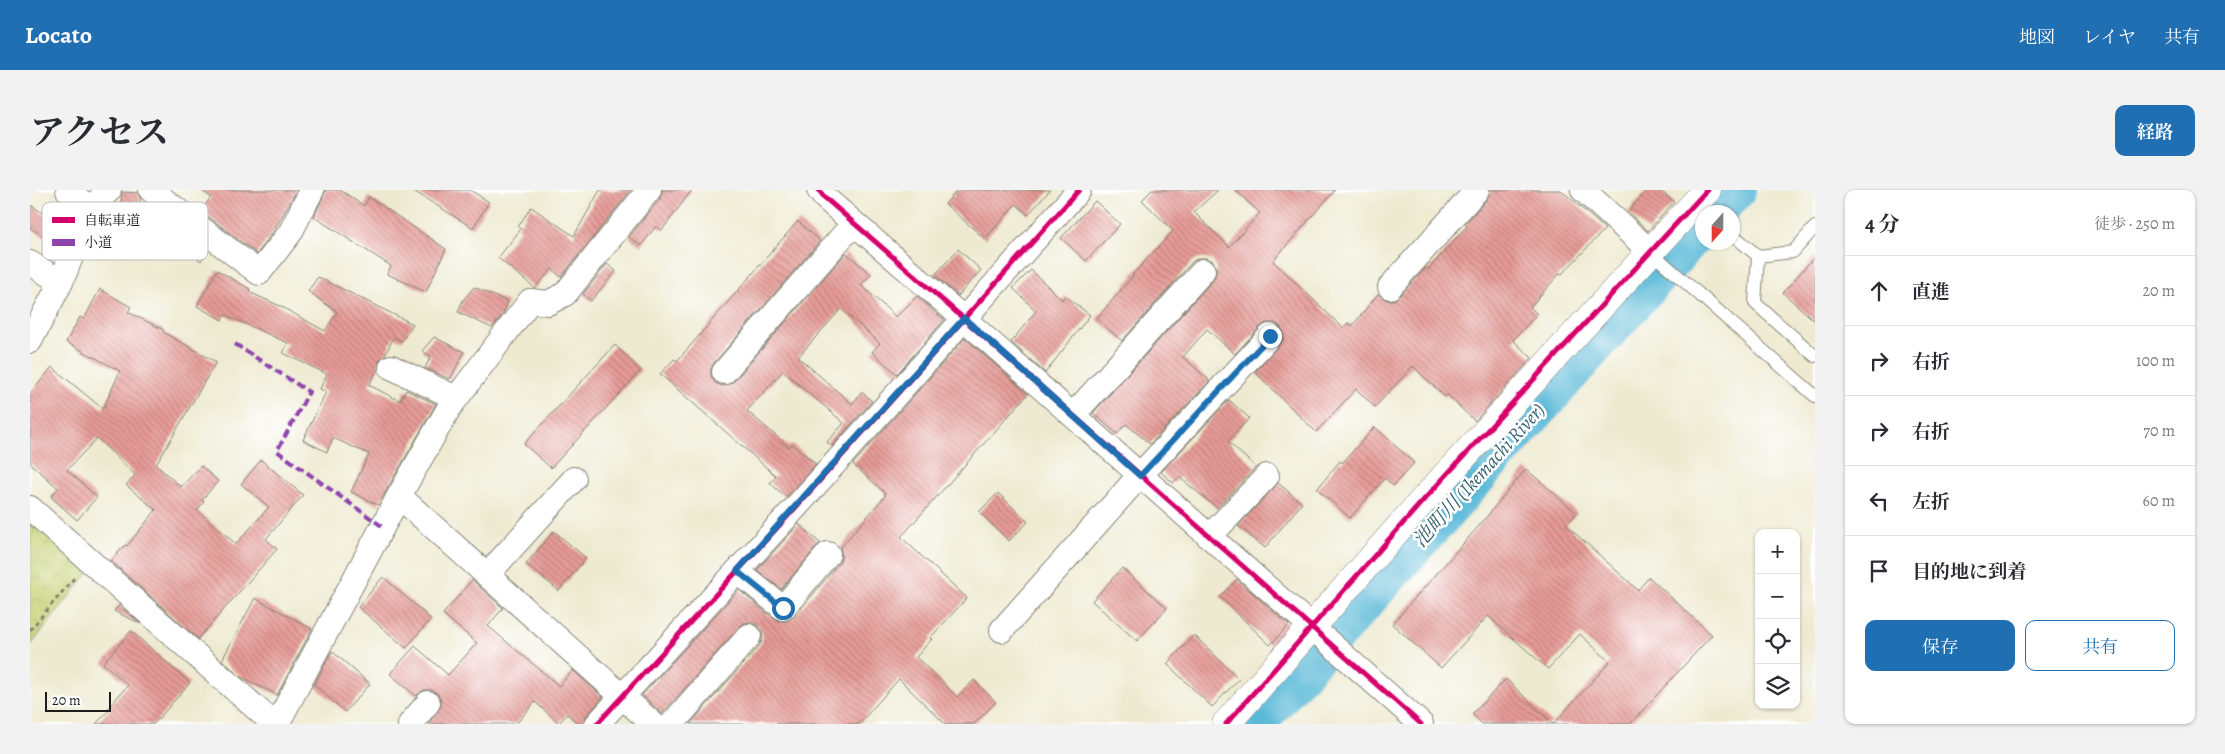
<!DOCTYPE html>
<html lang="ja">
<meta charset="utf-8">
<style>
:root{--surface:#fff;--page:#f2f2f3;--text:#2b2b33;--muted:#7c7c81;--line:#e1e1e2;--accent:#1f6fb2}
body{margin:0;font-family:Alegreya,"Noto Serif JP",serif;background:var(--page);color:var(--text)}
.controls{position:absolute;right:15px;bottom:15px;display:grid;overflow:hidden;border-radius:10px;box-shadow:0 1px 4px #0004}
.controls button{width:45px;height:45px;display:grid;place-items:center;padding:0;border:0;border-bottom:1px solid var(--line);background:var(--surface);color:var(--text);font:25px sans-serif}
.compass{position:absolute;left:1665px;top:15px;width:45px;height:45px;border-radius:50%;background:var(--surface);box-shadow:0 1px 4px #0004;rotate:201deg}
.scale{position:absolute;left:15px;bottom:12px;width:66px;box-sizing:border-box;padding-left:5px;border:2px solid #1c1c1c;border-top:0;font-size:14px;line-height:18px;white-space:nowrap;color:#1c1c1c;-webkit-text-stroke:4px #fff;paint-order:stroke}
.stop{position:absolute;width:15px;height:15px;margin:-11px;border:4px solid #1f6fb2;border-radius:50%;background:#fff}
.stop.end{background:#1f6fb2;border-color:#fff;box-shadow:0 1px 5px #0008}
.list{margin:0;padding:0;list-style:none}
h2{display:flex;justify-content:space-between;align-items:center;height:65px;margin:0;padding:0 20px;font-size:21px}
h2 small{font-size:16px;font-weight:400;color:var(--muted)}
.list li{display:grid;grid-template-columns:32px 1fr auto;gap:15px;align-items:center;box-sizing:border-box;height:70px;padding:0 20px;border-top:1px solid var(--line)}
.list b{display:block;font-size:19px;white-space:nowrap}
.list em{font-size:16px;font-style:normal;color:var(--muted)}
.actions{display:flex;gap:10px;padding:15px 20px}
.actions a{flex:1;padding:11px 0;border:1px solid var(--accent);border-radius:10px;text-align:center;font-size:18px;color:var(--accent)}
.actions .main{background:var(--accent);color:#fff}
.icon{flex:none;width:28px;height:28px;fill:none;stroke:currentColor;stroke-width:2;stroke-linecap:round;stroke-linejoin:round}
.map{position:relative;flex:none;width:1785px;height:534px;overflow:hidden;border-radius:10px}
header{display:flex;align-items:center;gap:30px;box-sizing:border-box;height:70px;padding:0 25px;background:var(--accent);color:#fff}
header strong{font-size:24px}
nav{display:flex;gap:28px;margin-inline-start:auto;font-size:18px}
.intro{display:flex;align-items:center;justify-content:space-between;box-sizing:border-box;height:120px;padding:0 30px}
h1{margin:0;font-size:35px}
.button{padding:12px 22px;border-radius:10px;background:var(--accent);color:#fff;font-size:18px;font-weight:700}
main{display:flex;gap:30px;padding:0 30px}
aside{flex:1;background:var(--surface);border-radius:10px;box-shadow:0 1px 4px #0004}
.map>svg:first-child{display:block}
</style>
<header>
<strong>Locato</strong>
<nav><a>地図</a><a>レイヤ</a><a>共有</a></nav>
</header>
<div class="intro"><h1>アクセス</h1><a class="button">経路</a></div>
<main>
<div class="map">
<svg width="1785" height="534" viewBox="0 0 1785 534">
<defs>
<pattern id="park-crowns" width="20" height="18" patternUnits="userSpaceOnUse" patternTransform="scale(1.25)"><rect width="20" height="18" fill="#c3d072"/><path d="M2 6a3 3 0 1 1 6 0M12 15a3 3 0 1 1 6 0" fill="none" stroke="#a7b262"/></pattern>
<pattern id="building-back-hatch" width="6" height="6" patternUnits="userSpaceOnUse" patternTransform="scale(1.25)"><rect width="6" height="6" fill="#e79b97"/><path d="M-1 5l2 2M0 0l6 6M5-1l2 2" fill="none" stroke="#ba7e7a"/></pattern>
</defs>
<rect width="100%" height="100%" fill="#fff"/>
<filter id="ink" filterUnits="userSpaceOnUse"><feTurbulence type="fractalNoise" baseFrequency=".02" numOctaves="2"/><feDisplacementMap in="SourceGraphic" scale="10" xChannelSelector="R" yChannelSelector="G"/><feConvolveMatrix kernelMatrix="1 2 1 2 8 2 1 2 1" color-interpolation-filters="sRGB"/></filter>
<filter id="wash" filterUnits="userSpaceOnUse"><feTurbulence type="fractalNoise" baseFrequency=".0096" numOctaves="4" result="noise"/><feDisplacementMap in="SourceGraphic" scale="20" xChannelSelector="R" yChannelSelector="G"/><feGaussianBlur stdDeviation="1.12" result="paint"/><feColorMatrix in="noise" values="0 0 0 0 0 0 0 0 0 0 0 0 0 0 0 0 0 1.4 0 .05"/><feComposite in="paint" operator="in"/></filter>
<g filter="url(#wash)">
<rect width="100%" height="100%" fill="#eeead1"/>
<!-- park -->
<path fill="url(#park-crowns)" stroke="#707647" d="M0,331l59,51 -59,74z"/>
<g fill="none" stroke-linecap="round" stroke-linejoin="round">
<!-- river -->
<path stroke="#5ab9d8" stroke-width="40" d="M1685,22l21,-22
M1225,534l447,-498"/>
</g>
<g id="blocks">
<!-- building -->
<path fill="url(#building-back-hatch)" d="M170,0h97l-24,42 -16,22 -56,-43 10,-14z
M296,0h14l24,16 5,-9 77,52 -20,43 -39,-18 4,-8 -77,-49z
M382,0h58l19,12 -16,26z
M570,0h31l-70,87 -9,-8 -17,19 -37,-30 23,-29 -3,-2 13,-20 43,29z
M632,0h30l-30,40 -6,-4 -15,20 -12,-9 31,-38z
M927,0h93l-22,25 -12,-11 -31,35 -40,-35z
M1122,0h66l-24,22 35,35 31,-34 -25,-23h100l-62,71 70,67 5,-5 4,3 26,-32 9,6h8l31,-32 2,2 39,-44 -2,-2 22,-25 3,-9h71l44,39 -43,45 -2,-1 -30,34 7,7 -24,26 19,18 -57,63 -28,-26 -2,2 -32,-31 -38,41 -19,-18 -40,43 -61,-60 28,-32v-8l-3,-6 -6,-3h-8l-6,4 -25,27 -28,-25 -24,28 25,22 1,3 -59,62 -24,-20 -9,10 -24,-21 120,-133 3,-7v-6l-3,-6 -7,-3h-7l-6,3 -71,80 -26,-22 37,-43 -1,-1 41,-44 -31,-31z
M1617,0h13l14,12 -26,29 -20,-19z
M92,2l16,1 2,5v19h-20z
M1065,11l25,23 -34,37 -25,-23z
M0,15l38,23 -9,18 -29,-18z
M768,31l22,20 -106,122 -3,6v7l4,7 7,3 6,-1 6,-4 112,-128 25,21 -10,11 35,32 21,-21 27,24 -47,54 -25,-22 8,-9 -39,-34 -43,48 54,47 10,-12 10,9 -40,45 -5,-4 17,-19 -61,-52 -36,40 42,36 3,-3 24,20 -30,33 -16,-14 6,-7 -116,-102 14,-15 3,2z
M155,43l23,18 -7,10 -24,-18z
M928,59l23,21 -23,26 -23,-21z
M1785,66v65l-32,-28z
M577,74l9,7 -25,30 -8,-7z
M187,80l33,19 -1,3 31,14 45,25 12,-19 -29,-21 10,-14 95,47 -11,17 -8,-4 -9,18 -6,6 -1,8 -9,16 31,16 6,-11 30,14 -58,101 -27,-13 18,-38 -36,-16 -6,14 -24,-12 23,-48 -6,-3 7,-15 -44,-21 5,-10 -63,-28 -3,5 -25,-14z
M1001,80l31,30 3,-4 25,19 -45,58 -34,-31 25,-31 -23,-23z
M444,97l34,15 -5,12 -11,14 -34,-16 5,-12z
M70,99l31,18 -3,5 36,18 -1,2 53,30 -60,103 25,22 20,-21 17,15 -16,19 2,2 -7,8 39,34 33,-37 -28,-23 20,-24 42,35 -37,44 11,10 -79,90 -87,-78 14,-16 2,1 29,-36 -30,-25 9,-10 -38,-37 -30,32 30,27 -20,23 -26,-23 7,-9 -28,-25v-69l22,-27 51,42 17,-38 -54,-29 14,-25 4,2z
M404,147l30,15 -14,27 -25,-11 6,-12 -9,-5z
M935,148l63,56 -127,143 66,61 -37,40 2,1 -16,18 41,40 17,-17 22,22 -22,22h-29l-46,-45 -40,45h-169l70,-79 3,-7 -1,-7 -4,-6 -7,-3 -7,1 -5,4 -77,87 -20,-19 97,-105 35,29 6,2h7l7,-4 45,-54 3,-7 -2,-8 45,-52v-3l-32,-29z
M585,155l26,25 -90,98 -27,-24z
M1199,210l20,18 -21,24 28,25 -39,41 -38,-31 -6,6 -12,-11z
M1345,237l39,36 -21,23 -8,-8 -35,40 -33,-29 23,-28 2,2z
M1496,279l51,44 -11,12 72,65 11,-13 63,58 -82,89h-77l57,-62 -30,-28 -32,35 -60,-53 -47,52 -49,-44 86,-97z
M1248,293l24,20 -37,45 -27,-22z
M968,303l30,29 -19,19 -30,-29z
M769,334l21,19 -39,46 -24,-19z
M524,341l32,27 -27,33 -33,-27z
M1092,378l45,40 -30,33 -45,-40z
M353,387l48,42 -25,29 -48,-41z
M1207,389l52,46 -19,20 -50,-48z
M442,390l31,28 -15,18 71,60 14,-16 30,27 -16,18 -3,9h-5l-12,-10 -8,9 -24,-21 -19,22h-88l13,-18v-7l-4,-6 -6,-3h-7l-8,6 -26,-22 25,-28 33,29 29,-32 -34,-29z
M225,408l57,31 -35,66 -36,-18 -19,-17z
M89,415l22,19 -27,-13z
M101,441l59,52 -36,41h-58l14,-15 -2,-1 20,-23 -25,-22z
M1164,445l45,44 -27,28 -45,-43z
M302,461l38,33 -25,28 -31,-27z
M1476,489l47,45h-71l-10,-10z"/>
</g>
</g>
<g filter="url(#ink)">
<use href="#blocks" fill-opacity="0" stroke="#858376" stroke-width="1"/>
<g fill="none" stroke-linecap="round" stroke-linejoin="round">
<!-- service casing -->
<g stroke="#858376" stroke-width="14">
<path id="service" d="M1702,44l26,22 -3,47 60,53
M1622,63l163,143
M1728,66l35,-4 22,-25"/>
</g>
<!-- minor casing -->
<g stroke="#858376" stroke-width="26">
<path id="minor" d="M121,0l108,83 31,-40 22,-43
M789,0l5,7 139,121 458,406
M1553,0l69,63
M60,19l19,-19
M0,73l31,19
M1360,97l87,-97
M0,151l31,-59 29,-73 -22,-19
M361,177l65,31
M694,182l130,-149
M1043,225l130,-144
M369,306l254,228
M0,318l244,216
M1179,347l58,-61
M707,381l46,37 45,-54
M457,385l87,-96
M972,440l138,-155 130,-139
M247,534l122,-228 50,-88 81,-107 18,2 17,-9 84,-104
M380,534l18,-21
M567,534l198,-216 284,-318
M642,534l77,-88"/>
</g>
<!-- tertiary casing -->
<g stroke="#858376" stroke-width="29">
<path id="tertiary" d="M1196,534l194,-220 287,-314"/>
</g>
<!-- path -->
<path stroke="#858376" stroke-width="3" stroke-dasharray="4 4" stroke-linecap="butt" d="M0,440l45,-53"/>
<!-- service -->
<use href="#service" stroke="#fff" stroke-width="12"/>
<!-- minor -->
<use href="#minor" stroke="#fff" stroke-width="24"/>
<!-- tertiary -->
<use href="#tertiary" stroke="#fff" stroke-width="28"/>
<!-- quiet -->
<path stroke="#8e44ad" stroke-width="4" stroke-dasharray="8 4" stroke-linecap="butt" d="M205,154l74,48 -32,59 106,76"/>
<!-- cycleway casing -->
<g stroke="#fff" stroke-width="8">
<path id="cycleway" d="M789,0l5,7 139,121 458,406
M567,534l198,-216 284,-318
M1196,534l194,-220 287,-314"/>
</g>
<!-- cycleway -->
<use href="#cycleway" stroke="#d6006c" stroke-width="5"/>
</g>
</g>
<g fill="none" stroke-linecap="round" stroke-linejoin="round" filter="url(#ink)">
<!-- route -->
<path stroke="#1f6fb2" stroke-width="6" d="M753,418l-46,-37 227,-253 176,158 130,-140"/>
</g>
<g text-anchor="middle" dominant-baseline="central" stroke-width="5" stroke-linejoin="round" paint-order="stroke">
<!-- water labels -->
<g font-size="20" font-style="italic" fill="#386371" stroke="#fff">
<text transform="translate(1449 285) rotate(-48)">池町川 (Ikemachi River)</text>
</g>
</g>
<!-- legend -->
<rect x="12" y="12" width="166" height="58" rx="8" fill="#fff" stroke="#bbb" stroke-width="1"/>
<rect x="22" y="27" width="23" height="6" fill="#d6006c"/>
<rect x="22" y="49" width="23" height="7" fill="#8e44ad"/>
<g font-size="14" fill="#1c1c1c">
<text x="54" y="35">自転車道</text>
<text x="54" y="57">小道</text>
</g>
</svg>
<div class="controls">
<button>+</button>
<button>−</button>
<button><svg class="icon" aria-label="locate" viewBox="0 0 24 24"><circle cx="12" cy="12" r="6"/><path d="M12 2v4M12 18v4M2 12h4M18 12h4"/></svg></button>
<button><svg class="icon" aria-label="layers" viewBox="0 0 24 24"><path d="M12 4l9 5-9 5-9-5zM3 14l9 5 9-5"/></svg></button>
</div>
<svg class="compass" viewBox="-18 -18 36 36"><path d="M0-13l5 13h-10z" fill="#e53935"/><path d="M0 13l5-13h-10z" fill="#7c7c81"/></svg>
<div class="scale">20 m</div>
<div class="stop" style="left:753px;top:418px"></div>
<div class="stop end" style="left:1240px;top:146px"></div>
</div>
<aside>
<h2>4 分<small>徒歩 · 250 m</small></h2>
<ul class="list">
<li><svg class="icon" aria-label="ahead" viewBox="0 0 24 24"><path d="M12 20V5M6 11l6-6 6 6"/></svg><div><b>直進</b></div><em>20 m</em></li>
<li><svg class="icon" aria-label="right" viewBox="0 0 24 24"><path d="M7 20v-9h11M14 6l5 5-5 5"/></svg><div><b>右折</b></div><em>100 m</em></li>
<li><svg class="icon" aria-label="right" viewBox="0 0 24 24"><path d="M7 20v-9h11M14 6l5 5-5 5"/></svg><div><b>右折</b></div><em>70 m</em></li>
<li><svg class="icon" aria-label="left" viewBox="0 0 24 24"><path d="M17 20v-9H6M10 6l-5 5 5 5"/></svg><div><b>左折</b></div><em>60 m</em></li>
<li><svg class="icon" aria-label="arrive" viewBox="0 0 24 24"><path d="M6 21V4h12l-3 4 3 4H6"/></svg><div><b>目的地に到着</b></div></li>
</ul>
<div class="actions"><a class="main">保存</a><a>共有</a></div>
</aside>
</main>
